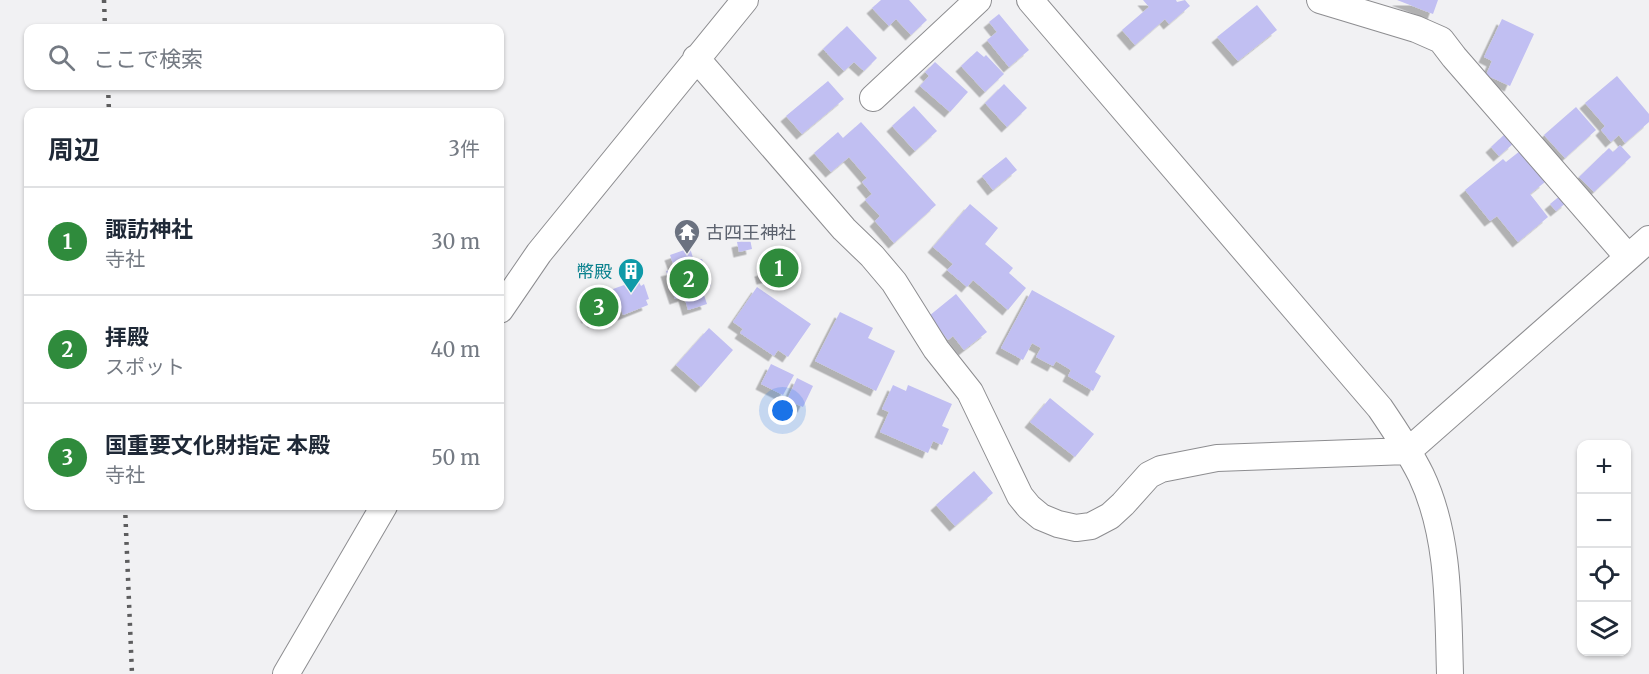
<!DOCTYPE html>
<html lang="ja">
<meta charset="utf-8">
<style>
:root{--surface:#fff;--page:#f6f6f7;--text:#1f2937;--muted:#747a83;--line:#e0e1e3;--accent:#2f8b3c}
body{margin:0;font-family:Merriweather,"Noto Sans JP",serif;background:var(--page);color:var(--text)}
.controls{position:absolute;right:18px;bottom:18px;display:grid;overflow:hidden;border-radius:12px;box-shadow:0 2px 4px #0004}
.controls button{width:54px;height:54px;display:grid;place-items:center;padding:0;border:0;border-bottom:2px solid var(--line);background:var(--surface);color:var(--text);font:30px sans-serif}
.you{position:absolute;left:783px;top:411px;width:21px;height:21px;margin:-15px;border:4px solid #fff;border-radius:50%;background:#1a73e8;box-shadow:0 0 0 9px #1a73e833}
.badge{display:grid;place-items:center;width:39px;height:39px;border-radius:50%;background:var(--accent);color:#fff;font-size:20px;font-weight:700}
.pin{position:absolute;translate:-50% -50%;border:3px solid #fff;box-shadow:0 2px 6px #0006}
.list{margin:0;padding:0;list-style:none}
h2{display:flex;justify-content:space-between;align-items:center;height:78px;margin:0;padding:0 24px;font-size:26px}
h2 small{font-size:20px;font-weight:400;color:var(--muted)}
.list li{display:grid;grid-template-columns:39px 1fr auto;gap:18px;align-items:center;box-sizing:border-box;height:108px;padding:0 24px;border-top:2px solid var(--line)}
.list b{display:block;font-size:22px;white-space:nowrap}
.list p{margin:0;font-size:20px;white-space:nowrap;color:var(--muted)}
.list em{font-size:20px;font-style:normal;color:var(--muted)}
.icon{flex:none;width:33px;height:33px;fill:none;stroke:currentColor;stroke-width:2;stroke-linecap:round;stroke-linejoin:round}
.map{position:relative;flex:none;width:1649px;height:674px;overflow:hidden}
.search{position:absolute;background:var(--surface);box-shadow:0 2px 4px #0004;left:24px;top:24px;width:480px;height:66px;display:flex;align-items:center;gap:15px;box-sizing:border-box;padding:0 21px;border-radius:12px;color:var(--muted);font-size:22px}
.panel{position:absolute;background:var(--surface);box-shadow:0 2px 4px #0004;left:24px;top:108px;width:480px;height:402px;border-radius:12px}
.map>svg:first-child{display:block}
</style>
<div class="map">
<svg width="1649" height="674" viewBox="0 0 1649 674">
<defs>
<filter id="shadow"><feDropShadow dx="-5.5" dy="5.5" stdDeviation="0" flood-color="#0004"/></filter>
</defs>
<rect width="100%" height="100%" fill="#f1f1f3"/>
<!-- building -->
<path fill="#c1bff2" filter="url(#shadow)" d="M881,0h28l18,20 -16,15 -15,-16 -7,7 -17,-18z
M1143,0h33l1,2 8,-2 5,6 -21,18 -4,-5 -30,26 -13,-15 27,-23z
M1397,0h41l-5,14z
M1257,5l20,25 -39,31 -21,-24z
M999,14l30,36 -20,17 -22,-27 10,-8 -8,-10z
M1502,19l32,15 -24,52 -24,-11 6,-14 -8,-4z
M847,26l30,32 -13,13 -10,-9 -10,9 -21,-22z
M977,51l7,6 2,-2 18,19 -19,18 -24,-26z
M935,62l33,30 -18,20 -30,-26 9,-10 -4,-4z
M1617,76l32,38v8l-24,21 -6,-8 -8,7 -10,-12 4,-4 -20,-23z
M828,81l16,18 -42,35 -16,-18z
M1004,84l23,24 -20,19 -22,-24z
M914,106l23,25 -22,20 -23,-25z
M1576,107l20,23 -31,28 -21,-23z
M861,122l75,83 -42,38 -19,-22 5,-5 -15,-16 7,-6 -10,-12 5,-4 -18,-21 -18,15 -17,-19 24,-21 5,6z
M1505,134l9,9 -15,13 -8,-9z
M1620,145l11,12 -37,35 -15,-15 30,-29 4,4z
M1520,151l25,31 -15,12 18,23 -30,25 -21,-26 -7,5 -25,-31 38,-31 3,3z
M1006,157l11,13 -24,20 -11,-14z
M1561,195l6,7 -11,9 -6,-7z
M970,204l28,24 -13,16 28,24 -4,5 17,15 -18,22 -35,-30 -6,7 -20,-17 6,-6 -20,-17z
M750,239l2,10 -13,3 -2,-10z
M690,248l4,13 8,-2 9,27 -9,3 5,15 -19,6 -4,-14 -9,3 -9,-28 9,-2 -5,-14z
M783,260l2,13 -9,2 -3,-13z
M769,269l2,8 -9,2 -2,-8z
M638,280l3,6 3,-2 5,15 -3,1 2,5 -25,10 -10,-26z
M757,287l54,37 -23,33 -10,-7 -4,6 -34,-23 3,-4 -10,-7z
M1032,290l83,46 -20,36 6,4 -8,15 -25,-15 3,-6 -15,-9 -3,5 -17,-9 5,-9 -9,-5 -9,17 -22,-12z
M603,293l2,4 6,-2 4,14 -6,2 2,4 -18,7 -1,-6 -5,2 -3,-12 4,-2 -2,-6z
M956,294l31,38 -23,18 -11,-14 -5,4 -19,-24z
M840,312l33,16 -5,10 27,13 -19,40 -61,-30z
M709,328l24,22 -32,37 -25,-22z
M771,364l23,11 -11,20 -22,-11z
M797,378l16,8 -10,21 -16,-7z
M893,385l13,6 2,-6 44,19 -10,22 7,3 -7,16 -9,-4 -5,12 -48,-21 9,-20 -7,-3z
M1050,398l44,36 -19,23 -45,-35z
M974,471l19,22 -38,33 -19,-21z"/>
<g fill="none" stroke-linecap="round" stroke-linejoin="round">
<!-- street casing -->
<g stroke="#8d8d90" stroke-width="28">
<path id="street" d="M1030,0l350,408c15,22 29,43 41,67 29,61 27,133 29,199
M1320,0l96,29 25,11 13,17 174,200
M696,58l148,171 28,27 22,26 42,67 34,43 50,104 9,11 12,10 17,7 18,4 15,-2 19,-10 13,-12 26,-29 12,-6 56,-11 191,-7 241,-212
M873,98l105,-98
M500,310l39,-57 206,-253
M286,674l98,-168"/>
</g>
<!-- street -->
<use href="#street" stroke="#fff" stroke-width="26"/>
<!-- rail -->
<path stroke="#5d5d5e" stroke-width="4.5" stroke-dasharray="3 6" stroke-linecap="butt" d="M104,0l1,28
M108,86l1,26
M125,506l7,168"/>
</g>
<!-- icons -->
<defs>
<g id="temple-pin" transform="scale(1.35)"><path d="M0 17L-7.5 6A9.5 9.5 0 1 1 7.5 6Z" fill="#6b7280" stroke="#f1f1f3"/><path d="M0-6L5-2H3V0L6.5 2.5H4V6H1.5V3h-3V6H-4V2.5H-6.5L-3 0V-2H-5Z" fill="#fff"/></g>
<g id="building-pin" transform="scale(1.35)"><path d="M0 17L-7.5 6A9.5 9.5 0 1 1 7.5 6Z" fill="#0f9aa8" stroke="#f1f1f3"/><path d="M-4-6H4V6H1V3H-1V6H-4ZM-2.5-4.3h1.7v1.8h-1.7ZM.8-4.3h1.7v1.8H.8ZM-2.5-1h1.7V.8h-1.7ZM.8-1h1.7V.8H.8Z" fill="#fff"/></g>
</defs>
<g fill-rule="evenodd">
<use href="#temple-pin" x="687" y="232"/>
<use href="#building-pin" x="631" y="271"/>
</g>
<g text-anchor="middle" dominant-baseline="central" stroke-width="4.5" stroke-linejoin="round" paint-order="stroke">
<!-- worship labels -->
<g font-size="18" fill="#5b616d" stroke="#f1f1f3" text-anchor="start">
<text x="706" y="232">古四王神社</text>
</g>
<!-- culture labels -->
<g font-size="18" fill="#0d838f" stroke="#f1f1f3" text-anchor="end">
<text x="612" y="271">幣殿</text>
</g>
</g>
</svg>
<div class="controls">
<button>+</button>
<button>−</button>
<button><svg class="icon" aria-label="locate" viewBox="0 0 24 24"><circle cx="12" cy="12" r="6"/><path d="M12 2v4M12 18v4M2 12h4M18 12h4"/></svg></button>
<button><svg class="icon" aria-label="layers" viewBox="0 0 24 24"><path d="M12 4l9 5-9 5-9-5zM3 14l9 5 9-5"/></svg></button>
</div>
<div class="you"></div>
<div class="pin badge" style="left:779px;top:268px">1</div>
<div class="pin badge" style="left:689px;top:279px">2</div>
<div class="pin badge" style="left:599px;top:307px">3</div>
<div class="search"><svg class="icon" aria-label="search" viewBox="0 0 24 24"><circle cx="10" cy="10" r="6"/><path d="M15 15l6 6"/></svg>ここで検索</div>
<section class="panel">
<h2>周辺<small>3件</small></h2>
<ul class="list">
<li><span class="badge">1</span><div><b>諏訪神社</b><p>寺社</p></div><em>30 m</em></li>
<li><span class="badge">2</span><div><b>拝殿</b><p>スポット</p></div><em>40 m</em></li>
<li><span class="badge">3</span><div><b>国重要文化財指定 本殿</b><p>寺社</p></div><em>50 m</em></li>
</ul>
</section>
</div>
